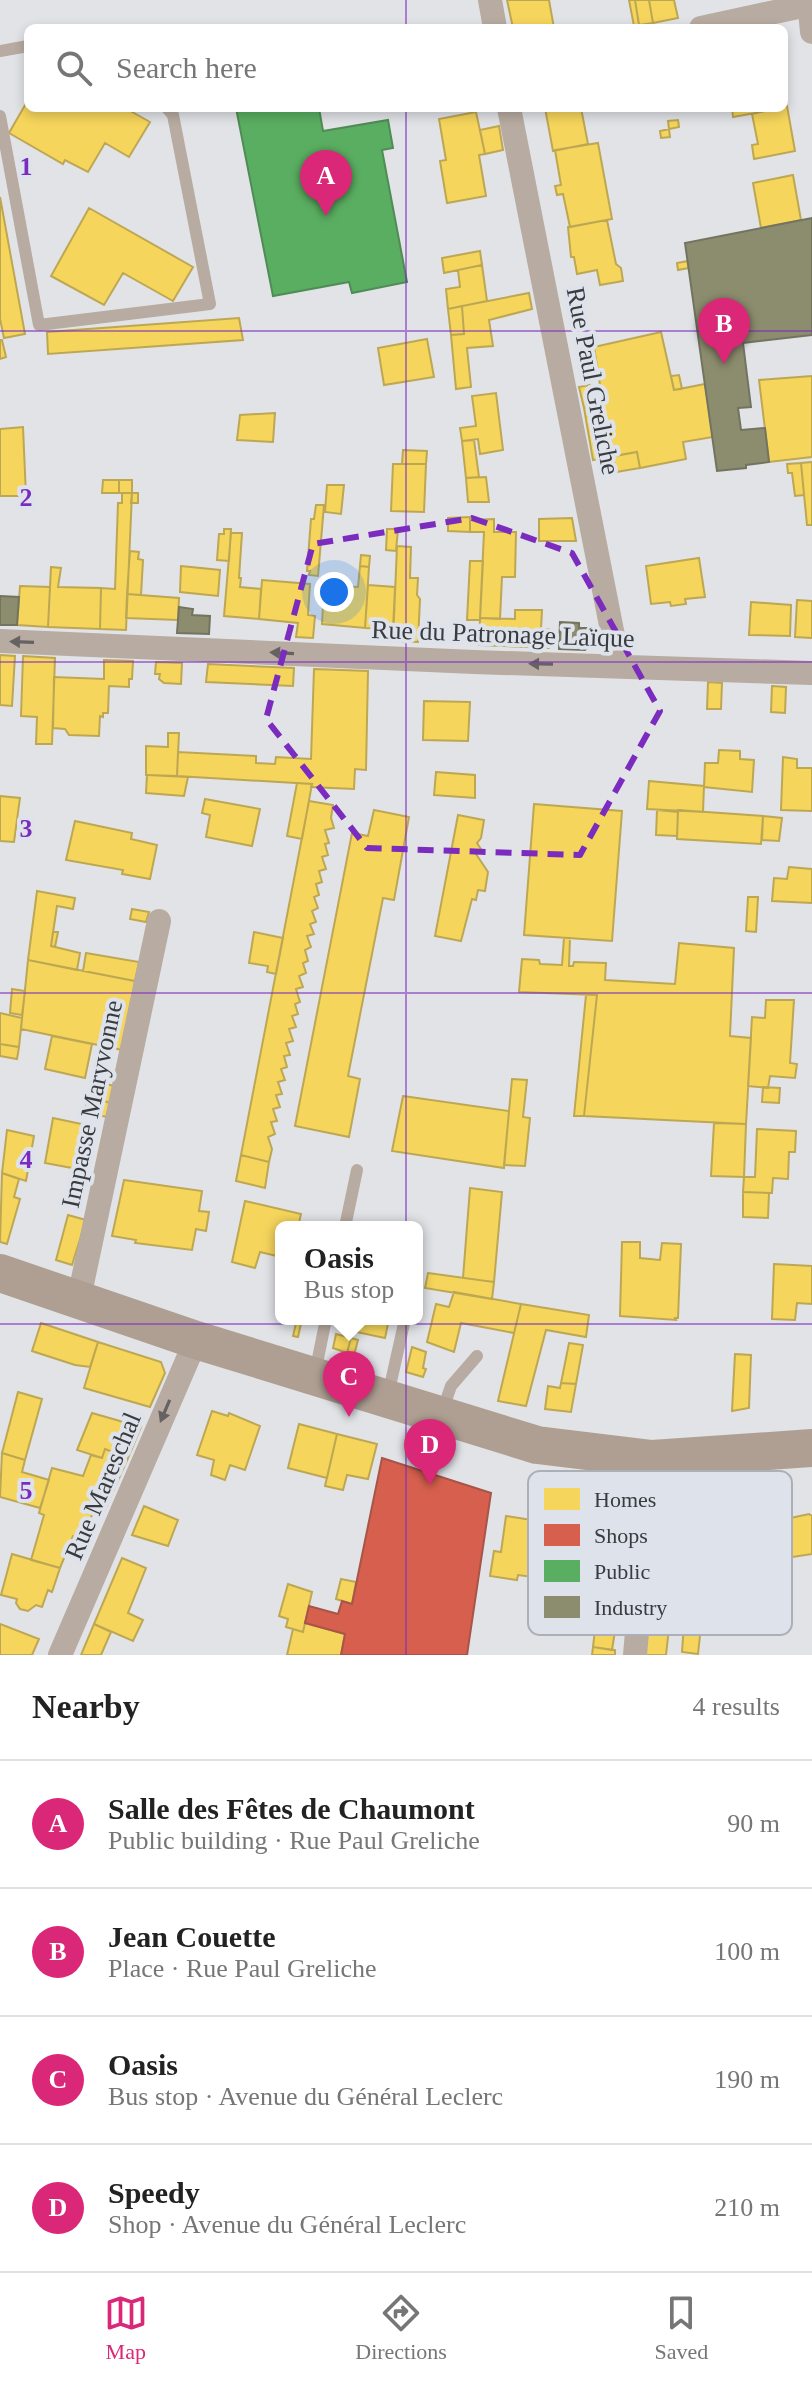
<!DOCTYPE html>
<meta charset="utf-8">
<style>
:root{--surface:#fff;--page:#f2f2f2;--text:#222;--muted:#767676;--line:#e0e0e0;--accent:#db2777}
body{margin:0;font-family:"Times New Roman",serif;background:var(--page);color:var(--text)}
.you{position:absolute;left:334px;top:592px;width:28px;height:28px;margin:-20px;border:6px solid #fff;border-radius:50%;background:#1a73e8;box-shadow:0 0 0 12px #1a73e833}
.badge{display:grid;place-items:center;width:52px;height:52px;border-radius:50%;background:var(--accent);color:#fff;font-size:26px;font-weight:700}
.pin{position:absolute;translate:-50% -66px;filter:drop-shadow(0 2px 4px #0008)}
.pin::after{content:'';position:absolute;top:42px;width:28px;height:24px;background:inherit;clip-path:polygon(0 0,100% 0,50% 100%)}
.popup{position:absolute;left:275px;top:1221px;width:148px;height:104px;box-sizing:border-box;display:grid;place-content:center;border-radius:12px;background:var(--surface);filter:drop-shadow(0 2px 6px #0005);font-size:26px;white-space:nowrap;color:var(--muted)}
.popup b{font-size:30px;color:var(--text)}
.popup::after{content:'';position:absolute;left:50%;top:100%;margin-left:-16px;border:16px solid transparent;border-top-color:var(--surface)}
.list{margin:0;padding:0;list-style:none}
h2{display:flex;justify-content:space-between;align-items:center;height:104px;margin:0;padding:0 32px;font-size:34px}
h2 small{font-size:26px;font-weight:400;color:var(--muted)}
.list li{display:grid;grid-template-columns:52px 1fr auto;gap:24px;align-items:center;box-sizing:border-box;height:128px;padding:0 32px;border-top:2px solid var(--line)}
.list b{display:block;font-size:30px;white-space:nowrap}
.list p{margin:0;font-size:26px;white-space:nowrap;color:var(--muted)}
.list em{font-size:26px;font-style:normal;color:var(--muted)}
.icon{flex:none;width:44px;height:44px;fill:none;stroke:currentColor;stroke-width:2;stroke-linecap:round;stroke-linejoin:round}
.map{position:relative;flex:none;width:812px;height:1655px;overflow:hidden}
.search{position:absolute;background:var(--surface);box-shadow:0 4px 12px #0003;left:24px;right:24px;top:24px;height:88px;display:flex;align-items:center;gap:20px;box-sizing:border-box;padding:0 28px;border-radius:12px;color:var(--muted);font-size:30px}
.sheet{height:616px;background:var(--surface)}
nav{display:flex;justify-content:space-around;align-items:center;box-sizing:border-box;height:112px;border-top:2px solid var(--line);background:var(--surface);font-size:22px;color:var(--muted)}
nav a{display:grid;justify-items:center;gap:4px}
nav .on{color:var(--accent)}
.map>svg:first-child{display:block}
</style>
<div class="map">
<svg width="812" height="1655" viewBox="0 0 812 1655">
<rect width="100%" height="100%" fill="#e1e3e7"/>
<!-- homes -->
<path fill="#f6d55c" stroke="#bda753" stroke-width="2" d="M507,0h42l5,28h-41z
M629,0h6l4,25 -5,1z
M635,0h14l4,23 -14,2z
M649,0h25l4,18 -25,5z
M28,100v8h97l25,14 -21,35 -24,-14 -17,29 -23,-12 -2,4 -54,-31z
M787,106l8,45 -41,8 -2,-14 6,-1 -6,-30z
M545,108h36l7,36 -35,7z
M732,108h28l1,4 -28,5z
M476,112l9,42 -6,1 7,41 -39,7 -7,-42 6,-1 -7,-41z
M678,120l1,7 -10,2 -1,-8z
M499,126l4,24 -18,4 -5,-24z
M669,129l1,8 -9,1 -1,-7z
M598,143l14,76 -42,8 -7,-33 -6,1 -2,-9 6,-1 -6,-35z
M793,175l8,45 -40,8 -8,-45z
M0,197l25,137 -21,4 -4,-19z
M89,208l104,59 -20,34 -50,-28 -19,32 -53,-29z
M607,220l9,44 5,4 2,13 -23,4 -3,-15 -20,4 -3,-17h-3l-3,-30z
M480,251l2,14 -38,8 -2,-15z
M688,261l1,7 -11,2 -1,-7z
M482,265l5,36 -39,8 -2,-20 14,-2 -2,-17z
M529,293l3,16 -43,11 4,26 -26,2 4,39 -15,2 -5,-54 13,-1 -2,-28z
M462,306l2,28 -13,1 -3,-26z
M239,318l4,22 -195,14 -1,-22z
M661,332l13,58 31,-6 8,53 -30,5 3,17 -46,9 -3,-16 -44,8 -9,-52 19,-4 -9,-57z
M427,339l7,38 -50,8 -6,-37z
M0,340h2l4,17 -6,2z
M679,375l3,14 -8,1 -3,-14z
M812,376v81l-43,5 -10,-82z
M590,385l4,21 -10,2 -5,-21z
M496,393l7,57 -23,4 -2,-15 -16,2 -2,-13 16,-2 -4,-30z
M275,413l-2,29 -36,-2 3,-25z
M23,427l3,69h-26v-67z
M474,440l5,37 -13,1 -4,-37z
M403,450l24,1 -1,13h-24z
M637,452l3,16 -24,4 -3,-16z
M812,462v63h-5l-6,-62z
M801,463l3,32 -9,1 -3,-23h-4l-1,-9z
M393,464h33l-2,48 -33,-1z
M486,477l3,25h-21l-2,-24z
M103,480h16v13h-17z
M119,480h13v13h-13z
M327,485h17l-3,29 -16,-2z
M122,493h10l-6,137 -26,-1 1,-41 14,1 3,-86h4z
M132,493h6v10h-7z
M316,505h8l-6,71 -9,-1 1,-4h-3l4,-52h3z
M470,517v15l-22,-1v-13z
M572,518l4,23h-37v-22z
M494,519v13h22l-1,45h-13l-2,42 -20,-1 4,-86h-14v-12z
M224,529h7l-2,32 -12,-1 2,-26h5z
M387,529h11l-2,22 -10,-1z
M231,533h11l-3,45h2l-1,9 21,2 -2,30 -35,-3z
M397,546l14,1 -1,31h8l-1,17 3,4 -2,43 -25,-1z
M130,551l9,1 -1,7 5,1 -2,35 -14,-1z
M361,555l9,1 -1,11 -9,-1z
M699,558l6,39 -20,2 1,5 -15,2 -1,-4 -19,2 -5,-38z
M470,561h13l-3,59h-13z
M181,566l39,4 -2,26 -38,-4z
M360,566l9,1 -4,61 -43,-4 2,-39 34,2z
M51,567l10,1 -3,19 43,1 -1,41 -52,-2z
M262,580l48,4 -2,31 7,1 -2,22 -17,-1 2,-14 -39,-4z
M368,585l27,2 -2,42 -28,-1z
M20,586l30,1 -2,40 -31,-2z
M127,594l52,4 -1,22 -52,-2z
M797,600l15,1v37l-17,-1z
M751,602l40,3 -1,31 -41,-1z
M515,610h27l-1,19h9l-1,19 -70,-3 1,-27 35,1z
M0,655l15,1 -3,50 -12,-1z
M23,656l32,2 -3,86h-16l1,-27 -16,-1z
M104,660l29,1 -1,18h-3v8l-20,-1 -1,27h-5v4l-3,-1 -1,20 -30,-1 -4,-6 -12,-1 1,-51 50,2z
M156,662l26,1 -1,21 -17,-1 -5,-4 1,-5h-5z
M208,664l86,4 -1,18 -87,-4z
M314,669l54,2 -2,99 -11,-1 -1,20 -43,-2 1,-3 -135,-8 1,-24 78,4v7l19,1 1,-7 35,2z
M708,682l14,1 -1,26h-14z
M772,686l14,1 -1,26 -14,-1z
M424,701l46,1 -2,39 -45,-1z
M168,733h11l-2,43 -31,-1v-29l22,1z
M719,750l21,1v8l14,1 -2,32 -48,-5 1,-24h13z
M783,757l14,2v9h15v43l-31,-1z
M436,772l39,3v23l-41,-3z
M147,775l41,2 -4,19 -38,-3z
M649,781l55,5 -1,26 -56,-3z
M297,783l15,1 -10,55 -15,-3z
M0,796l20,2 -6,44 -14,-1z
M205,799l55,10 -8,37 -46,-9 4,-22 -8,-2z
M309,801l24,4 -2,13 3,10 -9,2 4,13 -4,1 3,11 -6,2 4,12 -7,2 3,11 -6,2 3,11 -5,2 4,11 -6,3 4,11 -6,2 4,10 -7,2 4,11 -6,3 3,11 -5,2 3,10 -7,3 4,11 -7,2 4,13 -5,2 3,10 -6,2 4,11 -7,2 4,12 -7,2 4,12 -6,1 3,11 -6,2 4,11 -7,2 4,12 -6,1 4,12 -7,2 4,12 -6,1 4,12 -7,3 4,12 -3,13 -28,-7z
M534,804l88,7 -10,130 -88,-6z
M374,810l35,7 -15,83 -11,-2 -35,178 12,3 -11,58 -54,-11 57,-293 16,3z
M657,810l21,2 -1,24 -21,-1z
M678,810l85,6 -2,28 -84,-5z
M458,815l26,5 -3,18 -4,5 4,6 -5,5 12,18 -3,19 -7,-1 -2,10 -4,-1 -11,42 -26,-5z
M763,816l19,2 -3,23 -17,-1z
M75,821l57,12 -1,6 26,6 -7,34 -28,-5 1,-4 -57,-10z
M789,867l23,2v34l-40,-2 2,-23 13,1z
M37,891l38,7 -2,11 -16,-3 -6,40 29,7 -3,17 -49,-10z
M748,897h10l-2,35 -10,-1z
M132,909l17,3 -3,10 -16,-3z
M53,932h5l-3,15 -4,-1z
M254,932l29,6 -7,36 -9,-2 1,-6 -19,-3z
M564,938h6l-1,28h4l1,-4 32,1 -1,17 70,4 4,-41 55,5 -4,88 21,2 -5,86 -162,-8 13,-121 -78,-3 3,-33 17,1 1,4 22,1z
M86,953l53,9 -4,19 -52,-10z
M28,960l107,21 -13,69 -101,-21z
M12,989l13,2 -3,24 -12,-2z
M586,995h11l-13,121h-10z
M766,1000h28l-4,63 7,1 -2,14 -25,-2 -2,12 -20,-2 4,-69 13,1z
M0,1013l22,5 -3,29 -19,-3z
M52,1036l40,8 -7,34 -40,-9z
M0,1044l19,3 -2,12 -17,-3z
M512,1079l15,1 -4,37 7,1 -5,48 -21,-1z
M92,1081l23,5 -4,17 -23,-6z
M763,1087l17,1 -1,15 -17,-1z
M403,1096l106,15 -5,57 -112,-17z
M88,1097l23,6 -3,14 -24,-4z
M53,1118l38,8 -8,44 -38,-7z
M714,1123l32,1 -2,53 -33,-1z
M757,1129l39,2 -1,21h-6l-1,27 -15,-1 -1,15 -29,-1 1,-15h11z
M7,1130l27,6 -8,45 -24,-8z
M241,1155l28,7 -4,26 -29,-7z
M2,1173l17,6 -5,18 6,2 -13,45 -7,-2z
M124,1180l78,11 -3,20 10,1 -3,19 -10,-2 -4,21 -57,-7 1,-3 -24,-4z
M470,1188l32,4 -8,90 -31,-4z
M743,1192l26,1 -1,25 -25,-1z
M245,1201l56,13 -3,13h-17v30l-21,-5 -5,16 -23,-6z
M68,1215l18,5 -14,45 -16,-5z
M622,1242h18v16l20,2 2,-17 19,1 -3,74h-3l1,2 -56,-4z
M774,1264l38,2v38l-15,-1 -2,17 -23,-1z
M428,1273l66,9 -2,17 -67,-11z
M454,1292l67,12 -7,29 -53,-10 -7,29 -27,-10 9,-38 13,3z
M521,1304l68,11 -3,22 -40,-7 -20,76 -28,-5z
M297,1319h5l-4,18 -5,-1z
M355,1319h34l-4,19 -33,-7z
M41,1323l57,19 -8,25 -15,-2 -43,-14z
M336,1334l15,4 -4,15 -14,-5z
M351,1338l7,2 -4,15 -7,-2z
M98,1342l63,20 4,11 -15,34 -66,-19z
M569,1343l14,2 -7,39 -15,-1z
M412,1347l14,5 -3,16 3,1 -3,8 -17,-5z
M735,1354l16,1 -2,53 -17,3z
M561,1383l15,1 -5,28 -26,-3 3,-23 12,2z
M18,1392l24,7 -17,61 -23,-7z
M212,1411l16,5 1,-3 31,13 -15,44 -15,-5 -5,15 -14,-5 3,-15 -17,-5z
M92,1413l49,14 -13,31 -23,-9 -3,9 -25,-8z
M299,1424l38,10 -10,44 -39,-10z
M337,1434l40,10 -9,35 -21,-4 -4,15 -18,-4z
M105,1449l23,9 -25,56 -10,-3 -9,30 -11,-5 -13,32 -29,-8 13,-45 -5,-2 13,-45 31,8 8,-21 11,3z
M2,1453l23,7 -3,12 27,8 -9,28 -40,-11z
M572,1493l38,7 -6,50 -38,-6z
M610,1500l24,3 -5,49h-3l-3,28 -22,-3z
M144,1506l34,14 -10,26 -36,-11z
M809,1514l3,2v38l-20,3v4l-6,1 -1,-11 -13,1 1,-25 9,-1 -1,-6z
M506,1516l45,7 -1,3 18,3 -6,50 -15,-2 5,-36h-3l-8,37 -23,-3 -1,5 -27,-4 4,-25 7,1z
M662,1516l50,2 -8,81 -18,-3 5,-45 -32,-2z
M712,1518l61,6 -2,49 -32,-3 -6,59 -32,-2z
M565,1553l13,2 -3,26 -13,-2z
M12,1554l48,14 -8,24 -4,-2 -6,17 -6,-2 -8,6 -8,-2 -4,-6 1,-4 -16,-4z
M122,1558l24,10 -18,45 15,7 -10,21 -39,-17z
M601,1577l22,3 -11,70 -19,-3z
M341,1579l15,3 -4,22 -16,-5z
M288,1584l24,8 -9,40 -17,-5 2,-8 -9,-3z
M686,1596l18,3 -6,55 -16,-2z
M649,1608l22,2 -5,45h-21z
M305,1623l40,11 -4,21h-54l6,-26 10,3z
M0,1624l39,15 -7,16h-32z
M94,1624l17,8 -10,23h-20z
M593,1647l22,3v5h-23z"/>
<!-- shops -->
<path fill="#d6604d" stroke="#a75548" stroke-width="2" d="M382,1458l109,35 -24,162h-126l4,-21 -40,-11 4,-17 29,8 4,-13 10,3z"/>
<!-- public -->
<path fill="#5aae61" stroke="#508c56" stroke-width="2" d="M236,108h83l4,23 65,-11 5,28 -11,2 25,132 -55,11 -3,-11 -76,14z"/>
<!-- industry -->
<path fill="#8c8c6e" stroke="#737460" stroke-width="2" d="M812,218v117l-69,8 8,64 -13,1 3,22 24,-2 4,34 -23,3v3l-29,3 -32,-228z
M0,596l19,1 -2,28h-17z
M179,607l14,2 -1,6 18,1 -1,18 -32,-1z
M560,622l19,1v5h13l3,12 -10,10 -26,-1z"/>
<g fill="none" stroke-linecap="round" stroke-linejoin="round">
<!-- service -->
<path stroke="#b8aba1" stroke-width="12" d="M0,51l28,-5
M0,116l39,209 171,-21 -37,-189 -6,-7
M345,1227l12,-57
M315,1373l11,-54
M388,1395l17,-76
M442,1412l9,-26 26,-30"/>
<!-- minor -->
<path stroke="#b8aba1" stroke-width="24" d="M490,0l5,28
M809,0l3,32
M701,28l111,-24
M509,108l110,558
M0,641l474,21 338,11
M79,1298l80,-377
M60,1655l136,-315
M635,1655l17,-196"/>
<!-- primary -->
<path stroke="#af9f93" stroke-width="38" d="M0,1273l196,67 341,105 115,14 160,-11"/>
</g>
<!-- one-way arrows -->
<defs><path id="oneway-solid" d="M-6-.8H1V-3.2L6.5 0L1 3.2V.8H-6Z" transform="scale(2)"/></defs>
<g fill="#656261">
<use href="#oneway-solid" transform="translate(22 642) rotate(-178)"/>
<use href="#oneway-solid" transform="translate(282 653) rotate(-177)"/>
<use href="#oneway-solid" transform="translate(541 664) rotate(-179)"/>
<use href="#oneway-solid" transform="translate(165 1411) rotate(113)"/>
</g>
<!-- marked area -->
<path fill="none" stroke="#7b2cbf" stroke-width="6" stroke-dasharray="16 10" stroke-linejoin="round" d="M472,518l100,35 88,158 -80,144 -213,-7 -101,-129 47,-175z"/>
<!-- grid -->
<path fill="none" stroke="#7b2cbf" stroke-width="2" stroke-opacity="0.55" d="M406,0v28M406,108v1547M0,331h812M0,662h812M0,993h812M0,1324h812"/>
<g text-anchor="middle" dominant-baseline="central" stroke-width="8" stroke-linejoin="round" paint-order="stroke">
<!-- street labels -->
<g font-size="26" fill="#393b3e" stroke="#dee2ea">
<text transform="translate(593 381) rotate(79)">Rue Paul Greliche</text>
<text transform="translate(503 634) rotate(2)">Rue du Patronage Laïque</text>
<text transform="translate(92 1104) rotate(-78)">Impasse Maryvonne</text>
<text transform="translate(103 1486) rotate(-67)">Rue Mareschal</text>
</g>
</g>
<!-- legend -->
<rect x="528" y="1471" width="264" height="164" rx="12" fill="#dee2ea" stroke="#acb0b6" stroke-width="2"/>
<rect x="544" y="1488" width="36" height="22" fill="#f6d55c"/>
<rect x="544" y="1524" width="36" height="22" fill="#d6604d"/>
<rect x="544" y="1560" width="36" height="22" fill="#5aae61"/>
<rect x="544" y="1596" width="36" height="22" fill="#8c8c6e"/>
<g font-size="22" fill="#393b3e">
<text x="594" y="1507">Homes</text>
<text x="594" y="1543">Shops</text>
<text x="594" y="1579">Public</text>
<text x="594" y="1615">Industry</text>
</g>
<g font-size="26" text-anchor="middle" font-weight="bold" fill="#7b2cbf" stroke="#dee2ea" stroke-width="8" stroke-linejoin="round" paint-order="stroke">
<text x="26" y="175">1</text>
<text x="26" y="506">2</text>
<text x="26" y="837">3</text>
<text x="26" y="1168">4</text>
<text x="26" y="1499">5</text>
</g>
</svg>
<div class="you"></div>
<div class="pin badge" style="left:326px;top:216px">A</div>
<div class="pin badge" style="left:724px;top:364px">B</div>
<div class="pin badge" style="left:349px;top:1417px">C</div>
<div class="popup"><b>Oasis</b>Bus stop</div>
<div class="pin badge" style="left:430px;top:1485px">D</div>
<div class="search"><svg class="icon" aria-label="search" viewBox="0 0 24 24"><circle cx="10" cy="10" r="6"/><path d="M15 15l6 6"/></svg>Search here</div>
</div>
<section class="sheet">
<h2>Nearby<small>4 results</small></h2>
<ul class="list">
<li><span class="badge">A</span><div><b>Salle des Fêtes de Chaumont</b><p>Public building · Rue Paul Greliche</p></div><em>90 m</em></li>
<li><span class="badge">B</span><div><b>Jean Couette</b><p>Place · Rue Paul Greliche</p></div><em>100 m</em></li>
<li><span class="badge">C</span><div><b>Oasis</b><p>Bus stop · Avenue du Général Leclerc</p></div><em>190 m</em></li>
<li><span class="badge">D</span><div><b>Speedy</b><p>Shop · Avenue du Général Leclerc</p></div><em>210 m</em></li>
</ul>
</section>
<nav>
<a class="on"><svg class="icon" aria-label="map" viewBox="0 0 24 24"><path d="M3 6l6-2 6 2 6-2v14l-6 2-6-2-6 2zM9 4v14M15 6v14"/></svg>Map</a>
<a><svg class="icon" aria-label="directions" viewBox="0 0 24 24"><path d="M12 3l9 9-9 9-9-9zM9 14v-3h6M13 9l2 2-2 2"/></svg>Directions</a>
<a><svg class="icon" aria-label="saved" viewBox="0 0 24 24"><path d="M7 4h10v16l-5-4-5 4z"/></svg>Saved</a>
</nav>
